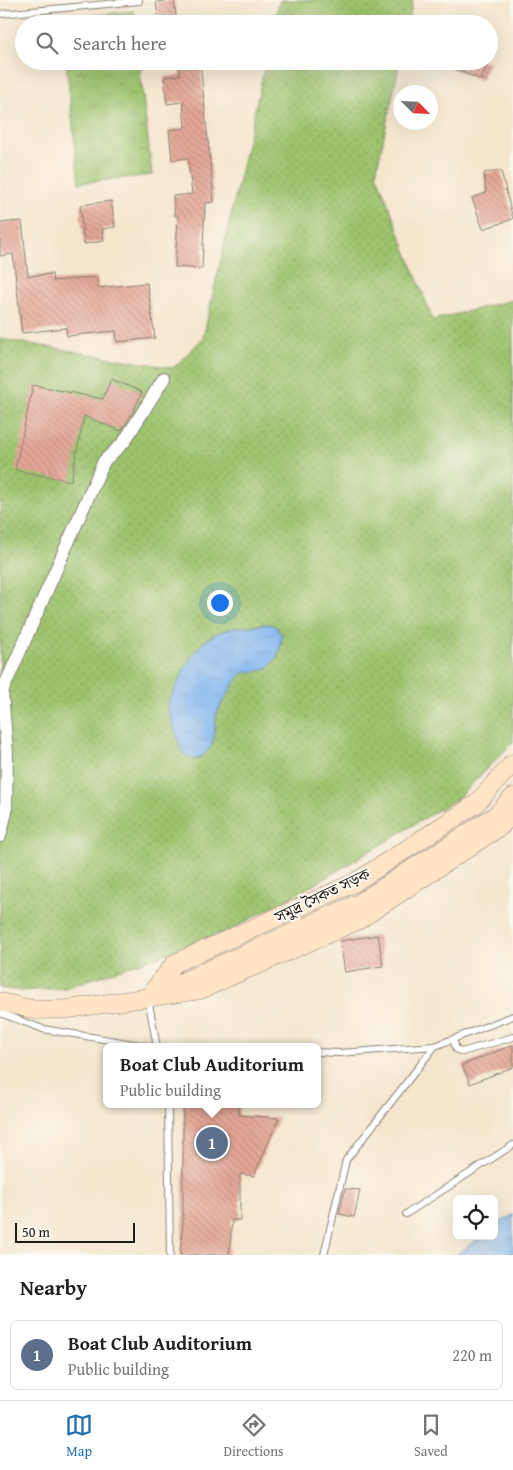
<!DOCTYPE html>
<meta charset="utf-8">
<style>
:root{--surface:#fff;--page:#f6f6f6;--text:#202124;--muted:#757577;--line:#e0e0e0;--accent:#1f6fb2}
body{margin:0;font-family:"Gentium Book Plus","Noto Serif Bengali",serif;background:var(--page);color:var(--text)}
.controls{position:absolute;right:15px;bottom:15px;display:grid;overflow:hidden;border-radius:8px;box-shadow:0 5px 20px #0002}
.controls button{width:45px;height:45px;display:grid;place-items:center;padding:0;border:0;border-bottom:1px solid var(--line);background:var(--surface);color:var(--text);font:25px sans-serif}
.compass{position:absolute;left:393px;top:85px;width:45px;height:45px;border-radius:50%;background:var(--surface);box-shadow:0 5px 20px #0002;rotate:114deg}
.scale{position:absolute;left:15px;bottom:12px;width:120px;box-sizing:border-box;padding-left:5px;border:2px solid #1c1c1c;border-top:0;font-size:14px;line-height:18px;white-space:nowrap;color:#1c1c1c;-webkit-text-stroke:4px #fbf7ec;paint-order:stroke}
.you{position:absolute;left:219px;top:602px;width:18px;height:18px;margin:-12px;border:4px solid #fff;border-radius:50%;background:#1a73e8;box-shadow:0 0 0 8px #1a73e833}
.badge{display:grid;place-items:center;width:32px;height:32px;border-radius:50%;background:var(--accent);color:#fff;font-size:16px;font-weight:700}
.pin{position:absolute;translate:-50% -50%;border:2px solid #fff;box-shadow:0 1px 5px #0006}
.popup{position:absolute;left:103px;top:1043px;width:218px;height:65px;box-sizing:border-box;display:grid;place-content:center;border-radius:8px;background:var(--surface);filter:drop-shadow(0 1px 4px #0005);font-size:16px;white-space:nowrap;color:var(--muted)}
.popup b{font-size:19px;color:var(--text)}
.popup::after{content:'';position:absolute;left:50%;top:100%;margin-left:-10px;border:10px solid transparent;border-top-color:var(--surface)}
.list{margin:0;padding:0;list-style:none}
h2{display:flex;justify-content:space-between;align-items:center;height:65px;margin:0;padding:0 20px;font-size:21px}
h2 small{font-size:16px;font-weight:400;color:var(--muted)}
.list li{display:grid;grid-template-columns:32px 1fr auto;gap:15px;align-items:center;box-sizing:border-box;height:70px;margin:0 10px 10px;padding:0 10px;border:1px solid var(--line);border-radius:8px}
.list b{display:block;font-size:19px;white-space:nowrap}
.list p{margin:0;font-size:16px;white-space:nowrap;color:var(--muted)}
.list em{font-size:16px;font-style:normal;color:var(--muted)}
.icon{flex:none;width:28px;height:28px;fill:none;stroke:currentColor;stroke-width:2;stroke-linecap:round;stroke-linejoin:round}
.map{position:relative;flex:none;width:513px;height:1255px;overflow:hidden}
.search{position:absolute;background:var(--surface);box-shadow:0 5px 20px #0002;left:15px;right:15px;top:15px;height:55px;display:flex;align-items:center;gap:12px;box-sizing:border-box;padding:0 18px;border-radius:28px;color:var(--muted);font-size:19px}
.sheet{height:145px;background:var(--surface)}
nav{display:flex;justify-content:space-around;align-items:center;box-sizing:border-box;height:70px;border-top:1px solid var(--line);background:var(--surface);font-size:14px;color:var(--muted)}
nav a{display:grid;justify-items:center;gap:2px}
nav .on{color:var(--accent)}
.map>svg:first-child{display:block}
</style>
<div class="map">
<svg width="513" height="1255" viewBox="0 0 513 1255">
<defs>
<pattern id="grass-dots" width="8" height="8" patternUnits="userSpaceOnUse" patternTransform="scale(1.25)"><rect width="8" height="8" fill="#9cc26d"/><path d="M2 2h.1M6 6h.1" fill="none" stroke="#86a65e" stroke-width="1.8" stroke-linecap="round"/></pattern>
<pattern id="park-crowns" width="20" height="18" patternUnits="userSpaceOnUse" patternTransform="scale(1.25)"><rect width="20" height="18" fill="#9cc26d"/><path d="M2 6a3 3 0 1 1 6 0M12 15a3 3 0 1 1 6 0" fill="none" stroke="#86a65e"/></pattern>
<pattern id="water-ripples" width="26" height="14" patternUnits="userSpaceOnUse" patternTransform="scale(1.25)"><rect width="26" height="14" fill="#82b5ef"/><path d="M2 4q2-2 4 0t4 0M15 11q2-2 4 0t4 0" fill="none" stroke="#709bcc"/></pattern>
<pattern id="building-back-hatch" width="6" height="6" patternUnits="userSpaceOnUse" patternTransform="scale(1.25)"><rect width="6" height="6" fill="#e3a696"/><path d="M-1 5l2 2M0 0l6 6M5-1l2 2" fill="none" stroke="#c28e81"/></pattern>
</defs>
<rect width="100%" height="100%" fill="#fbf7ec"/>
<filter id="ink" filterUnits="userSpaceOnUse"><feTurbulence type="fractalNoise" baseFrequency=".02" numOctaves="2"/><feDisplacementMap in="SourceGraphic" scale="10" xChannelSelector="R" yChannelSelector="G"/><feConvolveMatrix kernelMatrix="1 2 1 2 8 2 1 2 1" color-interpolation-filters="sRGB"/></filter>
<filter id="wash" filterUnits="userSpaceOnUse"><feTurbulence type="fractalNoise" baseFrequency=".0096" numOctaves="4" result="noise"/><feDisplacementMap in="SourceGraphic" scale="20" xChannelSelector="R" yChannelSelector="G"/><feGaussianBlur stdDeviation="1.12" result="paint"/><feColorMatrix in="noise" values="0 0 0 0 0 0 0 0 0 0 0 0 0 0 0 0 0 1.4 0 .05"/><feComposite in="paint" operator="in"/></filter>
<g filter="url(#wash)">
<rect width="100%" height="100%" fill="#f5e6ce"/>
<!-- grass -->
<path fill="url(#grass-dots)" stroke="#5c6f44" d="M280,0h133l-5,24h-134z
M266,61h134l-24,112 57,147 80,-20v442l-55,56 -134,81 -92,50 -67,25 -100,34 -44,3 -21,-3v-649l173,29 30,-30z"/>
<!-- park -->
<path fill="url(#park-crowns)" stroke="#5c6f44" d="M134,11l1,13h-73v-5z
M66,61h73l13,114 -73,8z"/>
<!-- water -->
<path fill="url(#water-ripples)" stroke="#4f6886" d="M269,624l7,3 6,8c-3,25 -10,38 -37,37l-7,6 -16,25 -6,13 -2,22 -3,9 -7,8 -7,4 -8,-1 -7,-6 -15,-46c13,-26 24,-62 53,-74 15,-6 33,-6 49,-8z
M513,1214v41h-57l26,-19h12v-9z"/>
<g id="blocks">
<!-- building -->
<path fill="url(#building-back-hatch)" d="M174,0l3,24h-18l-3,-22z
M179,61h21l14,141 -9,1 -3,66 -27,-2 3,-51h-3l-2,-20 19,-2 -4,-36 -16,2 -3,-30 16,-2 -2,-26 -16,2 -3,-27 16,-2z
M435,61h54l-8,19z
M501,171l12,48 -30,10 -11,-31 14,-5 -2,-20z
M111,201l4,26 -13,2 2,12 -20,3 -4,-39z
M22,221l6,55 24,-2 1,7 44,-4 1,11 49,-5 8,55 -38,4 -1,-11 -49,5 -1,-8 -44,5 -9,-79 -13,2v-33z
M111,379l31,13 -9,20 -12,19 -37,-15 -13,65 -56,-11 18,-85 70,14z
M378,935l5,31 -38,6 -5,-31z
M513,1045v22l-43,17 -8,-19z
M183,1104h56v11l40,3 -25,58 -14,-2v46h-8l-3,35h-49l3,-34z
M345,1189l15,1 -6,27 -15,-3z"/>
</g>
</g>
<g filter="url(#ink)">
<use href="#blocks" fill-opacity="0" stroke="#888175" stroke-width="1"/>
<g fill="none" stroke-linecap="round" stroke-linejoin="round">
<!-- service casing -->
<g stroke="#888175" stroke-width="8">
<path id="service" d="M0,14l139,-13v-1
M148,998l9,49
M0,1013l43,16 109,18
M453,1039l3,10 6,3 51,-15
M317,1052l22,1 96,-7 78,-30
M168,1104l2,151
M406,1214l107,-69
M324,1255l22,-95 89,-114"/>
</g>
<!-- minor casing -->
<g stroke="#888175" stroke-width="14">
<path id="minor" d="M0,836l6,-24 1,-59 -5,-61 102,-231 20,-19 40,-64"/>
</g>
<!-- secondary casing -->
<g stroke="#888175" stroke-width="19">
<path id="secondary" d="M166,989l193,-86 137,-88 17,-18
M148,997l27,-34 179,-80 122,-79 37,-41
M0,1002l36,8 32,-1 132,-19 159,-70 142,-94 12,-14"/>
</g>
<!-- service -->
<use href="#service" stroke="#fff" stroke-width="6"/>
<!-- minor -->
<use href="#minor" stroke="#fff" stroke-width="12"/>
<!-- secondary -->
<use href="#secondary" stroke="#ffe4c6" stroke-width="18"/>
</g>
</g>
<g text-anchor="middle" dominant-baseline="central" stroke-width="4.5" stroke-linejoin="round" paint-order="stroke">
<!-- street labels -->
<g font-size="16" fill="#1c1c1c" stroke="#fbf7ec">
<text transform="translate(322 895) rotate(-26)">সমুদ্র সৈকত সড়ক</text>
</g>
</g>
</svg>
<div class="controls">
<button><svg class="icon" aria-label="locate" viewBox="0 0 24 24"><circle cx="12" cy="12" r="6"/><path d="M12 2v4M12 18v4M2 12h4M18 12h4"/></svg></button>
</div>
<svg class="compass" viewBox="-18 -18 36 36"><path d="M0-13l5 13h-10z" fill="#e53935"/><path d="M0 13l5-13h-10z" fill="#757577"/></svg>
<div class="scale">50 m</div>
<div class="you"></div>
<div class="pin badge" style="left:212px;top:1143px;background:#5c6f8a">1</div>
<div class="popup"><b>Boat Club Auditorium</b>Public building</div>
<div class="search"><svg class="icon" aria-label="search" viewBox="0 0 24 24"><circle cx="10" cy="10" r="6"/><path d="M15 15l6 6"/></svg>Search here</div>
</div>
<section class="sheet">
<h2>Nearby<small></small></h2>
<ul class="list">
<li><span class="badge" style="background:#5c6f8a">1</span><div><b>Boat Club Auditorium</b><p>Public building</p></div><em>220 m</em></li>
</ul>
</section>
<nav>
<a class="on"><svg class="icon" aria-label="map" viewBox="0 0 24 24"><path d="M3 6l6-2 6 2 6-2v14l-6 2-6-2-6 2zM9 4v14M15 6v14"/></svg>Map</a>
<a><svg class="icon" aria-label="directions" viewBox="0 0 24 24"><path d="M12 3l9 9-9 9-9-9zM9 14v-3h6M13 9l2 2-2 2"/></svg>Directions</a>
<a><svg class="icon" aria-label="saved" viewBox="0 0 24 24"><path d="M7 4h10v16l-5-4-5 4z"/></svg>Saved</a>
</nav>
